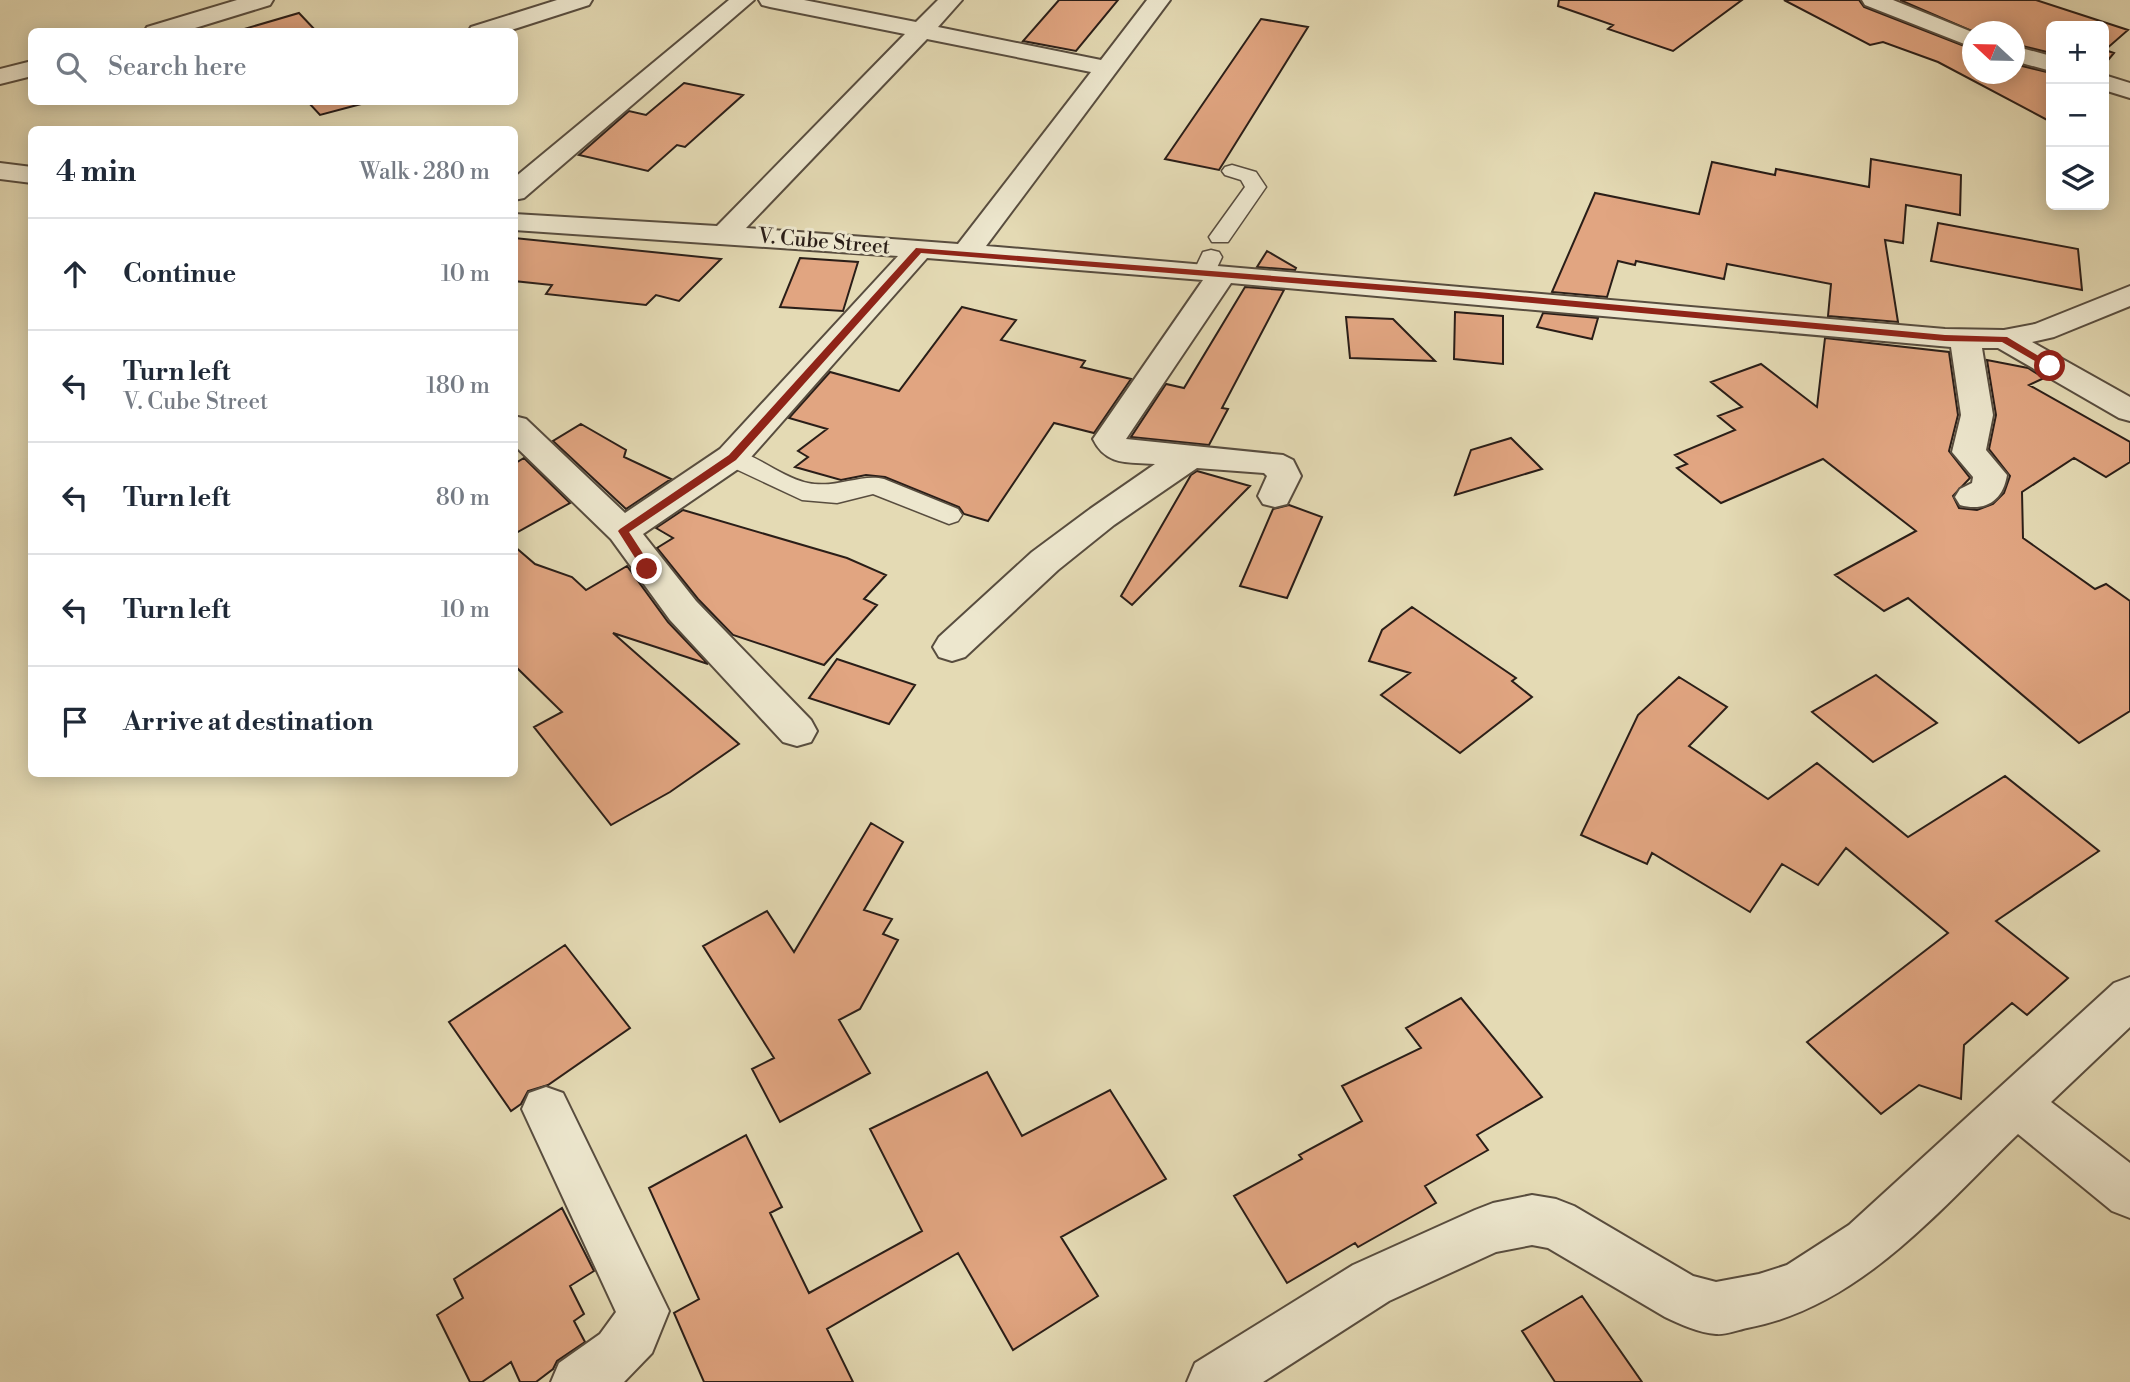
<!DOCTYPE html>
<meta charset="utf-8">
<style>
:root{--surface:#fff;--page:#f6f6f7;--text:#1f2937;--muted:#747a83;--line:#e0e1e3}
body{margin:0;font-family:"Libre Bodoni",serif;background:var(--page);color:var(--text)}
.controls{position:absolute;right:21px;top:21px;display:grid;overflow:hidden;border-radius:10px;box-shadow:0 4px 18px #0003}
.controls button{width:63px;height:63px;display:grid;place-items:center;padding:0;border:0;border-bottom:2px solid var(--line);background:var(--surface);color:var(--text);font:35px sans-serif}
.compass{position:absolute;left:1962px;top:21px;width:63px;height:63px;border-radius:50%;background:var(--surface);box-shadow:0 4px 18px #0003;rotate:292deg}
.stop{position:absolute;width:21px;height:21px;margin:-16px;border:5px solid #8f2418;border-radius:50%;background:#fff}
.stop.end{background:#8f2418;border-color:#fff;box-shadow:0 2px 7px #0008}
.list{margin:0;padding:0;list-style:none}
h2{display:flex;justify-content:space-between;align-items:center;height:91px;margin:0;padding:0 28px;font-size:30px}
h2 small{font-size:23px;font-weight:400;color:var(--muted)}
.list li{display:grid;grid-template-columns:46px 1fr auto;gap:21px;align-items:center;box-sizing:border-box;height:112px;padding:0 28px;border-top:2px solid var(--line)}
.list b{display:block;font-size:26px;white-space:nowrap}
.list p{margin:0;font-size:23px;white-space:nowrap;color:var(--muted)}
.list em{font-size:23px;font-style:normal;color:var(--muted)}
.icon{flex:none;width:38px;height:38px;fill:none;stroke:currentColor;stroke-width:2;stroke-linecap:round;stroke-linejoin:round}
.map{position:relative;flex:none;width:2130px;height:1382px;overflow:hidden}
.search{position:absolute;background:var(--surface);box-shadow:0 4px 18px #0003;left:28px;top:28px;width:490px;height:77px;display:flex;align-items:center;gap:18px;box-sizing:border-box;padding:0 24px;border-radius:10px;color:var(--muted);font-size:26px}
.panel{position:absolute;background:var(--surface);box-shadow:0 4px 18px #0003;left:28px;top:126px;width:490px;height:651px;border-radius:10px}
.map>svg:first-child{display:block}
</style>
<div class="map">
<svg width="2130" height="1382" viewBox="0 0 2130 1382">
<rect width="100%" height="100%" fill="#e4dab4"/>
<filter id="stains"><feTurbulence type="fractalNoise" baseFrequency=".00286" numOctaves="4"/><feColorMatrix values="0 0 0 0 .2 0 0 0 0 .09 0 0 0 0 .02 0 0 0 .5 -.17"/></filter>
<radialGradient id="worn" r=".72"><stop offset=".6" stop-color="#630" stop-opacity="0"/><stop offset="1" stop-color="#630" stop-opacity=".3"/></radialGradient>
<!-- building -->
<path fill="#e1a581" stroke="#2a1e18" stroke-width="2" d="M1059,0h59l-42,51 -53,-10z
M1559,0h183l-69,51 -65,-22 5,-4 -55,-19z
M1784,0h75l5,7 108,42v25h42v-10l37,9v49l-113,-60 -55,-20 -13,3z
M1900,0h136l92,30 -23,20 9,3 -10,12v-39h-53v27l-37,-9v-12h-40z
M299,13l18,19h-71l-2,-3z
M1261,19l47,8 -89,143 -54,-11z
M684,83l59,12 -58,52 -8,-2 -29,26 -69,-16 50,-44 17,4z
M308,102h52l1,2 -41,11z
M1871,159l90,16 -1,40 -54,-10 -3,38 -18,-3 13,82 -70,-6 3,-32 -104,-20 -3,15 -88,-18 -1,4 -17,-4 -11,36 -55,-5 43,-99 104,21 13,-52 63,13 1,-6 93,18z
M1938,223l140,26 4,41 -151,-29z
M514,238l207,21 -42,42 -23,-6 -10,10 -100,-11 6,-9 -38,-4z
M1267,251l29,17 -1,2 -38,-3z
M800,258l58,4 -15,49 -63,-4z
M1245,287l39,3 -62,118 6,1 -19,36 -78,-8 35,-53 18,4z
M962,307l54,13 -15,20 84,21 -4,6 50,12 -37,54 -40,-10 -66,98 -24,-7 -5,-7 -74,-30 -19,-2 -25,5 -46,-13 13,-10 -10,-6 29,-22 -38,-11 41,-46 69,19z
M1455,312l48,4v48l-49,-5z
M1543,313l55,5 -6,21 -55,-12z
M1346,317l47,2 42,42 -85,-3z
M1825,338l124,14 9,63 -9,36 21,27 -17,18 6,12 18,2 16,-6 11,-11 6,-17 -21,-27 7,-34 -9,-55 41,8 16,10 -15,7 101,57v20l-24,15 -32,-19 -52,34 1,46 72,51 11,-5 24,17v110l-51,32 -171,-145 -24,13 -49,-36 81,-44 -93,-72 -102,44 -44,-35 10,-4 -12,-9 60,-25 -17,-14 24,-9 -31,-25 50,-18 56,43z
M581,424l45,26 -2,7 47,22 -45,30 -73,-68z
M1511,438l31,31 -87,26 16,-45z
M524,458l46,45 -56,31v-70z
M1197,471l53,15 -118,119 -11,-9 70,-121z
M1289,505l33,12 -35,81 -47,-12 33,-77z
M683,510l164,48 39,17 -22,24 13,6 -53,60 -91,-30 -35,-36 -41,-51 16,-10 -17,-10z
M514,546l21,18 37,13 14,13 41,-24 41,56 40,42 -95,-31 126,111 -69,48 -59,33 -77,-98 28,-15 -48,-47z
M1412,607l104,71 -4,3 20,16 -72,56 -79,-58 29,-22 -41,-12 13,-31z
M837,659l78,26 -26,39 -80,-26z
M1876,675l61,48 -64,39 -61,-50z
M1679,677l48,30 -38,39 79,53 49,-36 91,74 97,-61 94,75 -103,70 72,57 -41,37 -15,-12 -48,42 -3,54 -42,-14 -38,29 -74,-72 141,-109 -102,-85 -28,37 -36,-21 -32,48 -98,-59 -5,11 -66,-29 57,-120z
M871,823l32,19 -39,68 28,9 -9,15 15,6 -38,69 -21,11 31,53 -90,49 -28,-53 22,-11 -71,-112 64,-35 27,41z
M565,945l65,83 -82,57 -20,6 -7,13 -10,7 -62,-89z
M1461,998l81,99 -65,38 11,15 -63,36 11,17 -78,44 -3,-4 -68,40 -53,-87 68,-37 -3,-4 63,-34 -20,-35 79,-38 -15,-20z
M987,1072l35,64 88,-46 56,89 -105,58 37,59 -85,54 -55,-97 -131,76 26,53h-149l-30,-69 25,-14 -50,-111 97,-53 36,72 -12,6 39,80 113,-62 -52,-102z
M562,1208l32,63 -24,15 14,28 -10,7 11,21 -28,19 -4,8 -17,13h-16l-9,-20 -29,20h-12l-33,-67 26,-17 -9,-19z
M1582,1296l60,86h-87l-33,-51z"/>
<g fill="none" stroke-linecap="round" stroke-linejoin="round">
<!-- lane casing -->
<g stroke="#584d3f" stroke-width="3">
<path id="lane" d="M1232,165l24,7 10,15 -38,55h-16l-3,-5 36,-50 -4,-7 -16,-5 -3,-4 3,-4z
M1211,250l8,2 3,5 -10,21h-16l-3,-5 10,-21z
M732,449c27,7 49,28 76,34 28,6 54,-10 76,-4l74,30 4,6 -4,6 -9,3 -76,-30 -36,9 -35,-3 -79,-37 -4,-6 4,-6z"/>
</g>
<!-- street casing -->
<g stroke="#584d3f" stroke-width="4">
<path id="street" d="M237,0h36l-3,5 -88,27h-38l3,-5z
M557,0h35l-3,5 -84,27h-37l3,-5z
M729,0h25l-230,198 -10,2v-22z
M759,0h45l112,22 22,-22h24l-24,27 163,33 46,-60h23l-184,246 959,83 59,1 31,-6 95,-38v20l-76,31 -22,5 98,55v24l-11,-3 -121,-70h-16l11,67 -7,35 21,25c-4,26 -22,37 -47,30l-5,-8 5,-8 12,-6 1,-6 -21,-25 9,-37 -10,-68 -720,-64 -105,156 157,16 10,5 8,16 -14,28 -12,3 -12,-3 -5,-8 9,-20 -3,-3 -67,-5 -83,57 -56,45 -93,87 -13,4 -13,-4 -6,-10 6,-10 93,-85 58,-43 65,-45c-27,-2 -49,2 -62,-25l110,-159 -276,-22 -183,207 -101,69 53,67 115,119 6,11 -6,11 -14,4 -14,-4 -113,-122 -59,-81 -97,-94v-29l12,3 99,94 95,-64 178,-193 -384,-26v-16l203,12 188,-192 -135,-27 -8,-2zM927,39l164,33 -133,172 -212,-16z
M1862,0h31l79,32v15l-107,-42z
M2014,46l37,10v15l-37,-10z
M32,61v15l-32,8v-15z
M2104,75l26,8v15l-26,-8z
M0,163l32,4v16l-32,-4z
M2130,977v50l-79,75 79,61v55l-18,-7 -94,-77c-79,76 -158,173 -271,194 -9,2 -22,7 -31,6 -17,-1 -36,-10 -51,-17l-117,-69 -16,-3 -36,7 -107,49 -126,81h-76l8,-19 158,-98 122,-55 18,-7 39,-8 24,4 18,7 119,70 23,6 43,-8 28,-9 62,-40 265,-242z
M546,1087l17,6 106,218 -17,42 -28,29h-73l8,-19 41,-29 16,-22 -94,-203 7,-16z"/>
</g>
<!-- lane -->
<use href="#lane" fill="#ede7ce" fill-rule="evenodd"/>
<!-- street -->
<use href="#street" fill="#ede7ce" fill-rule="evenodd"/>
</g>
<!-- route -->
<path fill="#8f2418" d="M916,248l562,44 467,43 62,2 48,29 -8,2 -45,-26 -57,-1 -467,-43 -557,-45 -185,207 -107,72 24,37 -9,3 -26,-41 2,-2 109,-74z"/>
<g text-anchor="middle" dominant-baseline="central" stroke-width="6" stroke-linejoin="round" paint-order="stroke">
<!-- far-street labels -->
<g font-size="21" fill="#2a1e18" stroke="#ede7ce">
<text transform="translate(824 242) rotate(5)">V. Cube Street</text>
</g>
</g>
<rect width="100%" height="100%" filter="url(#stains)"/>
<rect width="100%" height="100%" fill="url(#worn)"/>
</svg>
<div class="controls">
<button>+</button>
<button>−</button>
<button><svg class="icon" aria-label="layers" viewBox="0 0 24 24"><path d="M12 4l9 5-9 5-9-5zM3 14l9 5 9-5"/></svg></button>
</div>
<svg class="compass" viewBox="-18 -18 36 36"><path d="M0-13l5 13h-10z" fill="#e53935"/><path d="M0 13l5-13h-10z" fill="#747a83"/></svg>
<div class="stop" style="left:2050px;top:366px"></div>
<div class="stop end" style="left:647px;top:569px"></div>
<div class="search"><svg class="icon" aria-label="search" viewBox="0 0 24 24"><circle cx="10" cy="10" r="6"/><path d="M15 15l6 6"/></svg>Search here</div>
<section class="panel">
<h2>4 min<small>Walk · 280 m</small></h2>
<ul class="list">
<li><svg class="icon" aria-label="ahead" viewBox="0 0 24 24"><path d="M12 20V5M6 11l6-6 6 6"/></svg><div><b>Continue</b></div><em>10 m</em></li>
<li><svg class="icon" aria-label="left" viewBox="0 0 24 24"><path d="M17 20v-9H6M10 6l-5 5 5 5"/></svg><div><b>Turn left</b><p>V. Cube Street</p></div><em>180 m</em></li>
<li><svg class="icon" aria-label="left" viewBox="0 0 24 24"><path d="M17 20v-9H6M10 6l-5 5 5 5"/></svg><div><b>Turn left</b></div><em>80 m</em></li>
<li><svg class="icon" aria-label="left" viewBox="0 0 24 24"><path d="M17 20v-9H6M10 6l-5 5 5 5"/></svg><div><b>Turn left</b></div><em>10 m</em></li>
<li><svg class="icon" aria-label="arrive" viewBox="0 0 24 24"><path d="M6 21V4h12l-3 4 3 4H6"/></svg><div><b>Arrive at destination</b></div></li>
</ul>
</section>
</div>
